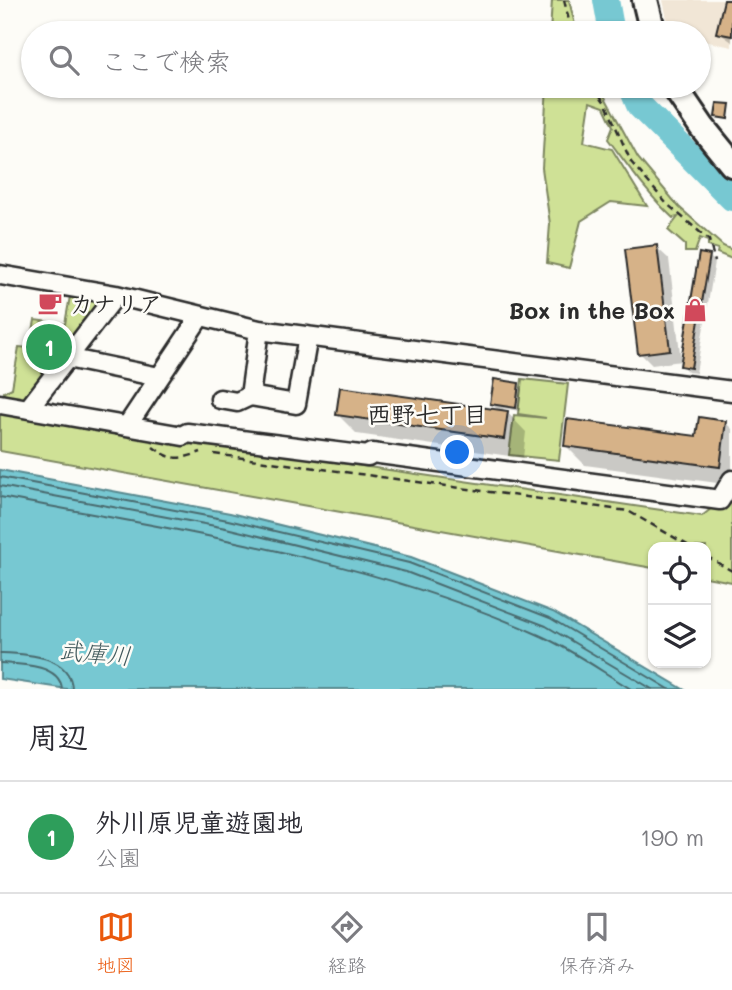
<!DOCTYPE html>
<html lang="ja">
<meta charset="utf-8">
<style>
:root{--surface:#fff;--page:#f2f2f3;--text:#2b2b33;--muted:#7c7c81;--line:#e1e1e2;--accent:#ea580c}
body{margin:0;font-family:Mali,"Klee One",sans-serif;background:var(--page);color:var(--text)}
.controls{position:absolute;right:21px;bottom:21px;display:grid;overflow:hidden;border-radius:14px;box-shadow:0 2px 5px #0004}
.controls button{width:63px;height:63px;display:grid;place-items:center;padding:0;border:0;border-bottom:2px solid var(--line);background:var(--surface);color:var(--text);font:35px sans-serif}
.you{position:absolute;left:458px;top:453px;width:24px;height:24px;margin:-18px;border:5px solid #fff;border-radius:50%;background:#1a73e8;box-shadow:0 0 0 10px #1a73e833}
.badge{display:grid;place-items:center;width:46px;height:46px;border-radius:50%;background:var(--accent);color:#fff;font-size:23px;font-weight:700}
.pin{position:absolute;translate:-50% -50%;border:4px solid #fff;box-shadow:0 2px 7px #0006}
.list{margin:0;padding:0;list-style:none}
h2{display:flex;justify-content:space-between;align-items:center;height:91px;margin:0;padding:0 28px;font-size:30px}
h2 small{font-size:23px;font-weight:400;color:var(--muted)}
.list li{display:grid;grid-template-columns:46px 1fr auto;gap:21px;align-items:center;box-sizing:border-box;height:112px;padding:0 28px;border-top:2px solid var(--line)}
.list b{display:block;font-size:26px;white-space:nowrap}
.list p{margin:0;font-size:23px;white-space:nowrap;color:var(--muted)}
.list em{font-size:23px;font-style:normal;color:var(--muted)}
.icon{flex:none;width:38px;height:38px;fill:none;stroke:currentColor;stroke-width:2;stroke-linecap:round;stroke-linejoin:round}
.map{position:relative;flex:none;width:732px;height:689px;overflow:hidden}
.search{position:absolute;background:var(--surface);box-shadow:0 2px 5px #0004;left:21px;right:21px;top:21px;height:77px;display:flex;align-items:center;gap:18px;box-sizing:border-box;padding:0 24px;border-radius:38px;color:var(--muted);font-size:26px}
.sheet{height:203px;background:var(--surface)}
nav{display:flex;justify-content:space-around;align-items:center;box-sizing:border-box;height:98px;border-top:2px solid var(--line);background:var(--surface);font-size:19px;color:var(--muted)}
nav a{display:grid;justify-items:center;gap:4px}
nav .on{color:var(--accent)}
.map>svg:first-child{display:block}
</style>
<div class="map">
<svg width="732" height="689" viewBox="0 0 732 689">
<rect width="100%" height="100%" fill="#fdfcf7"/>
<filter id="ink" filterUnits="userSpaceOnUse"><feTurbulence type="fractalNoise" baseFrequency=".0143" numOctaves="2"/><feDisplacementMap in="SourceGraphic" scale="14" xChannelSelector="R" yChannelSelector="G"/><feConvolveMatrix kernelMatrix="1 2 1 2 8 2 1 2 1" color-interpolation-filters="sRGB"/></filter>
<g filter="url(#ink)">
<!-- built -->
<path fill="#f1e6d6" d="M663,0h69v47l-33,-7v-7h-29z"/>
<!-- green -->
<path fill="#cfe196" stroke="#7d8660" stroke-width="2" d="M552,0h17l8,33h-27z
M547,86h52l39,72 41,49 44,39 9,4v9l-15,-6 1,-4 -10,-3v-5l-8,-3 -5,14h-10v-7l-17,-15 10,-13 -5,1c-25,-23 -44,-51 -65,-79l5,-13 -9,-19 -14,-5 -6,40 28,7 35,57 -36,-4 -30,19 -12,47 -22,-5 3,-39 -8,-56z
M71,291l32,7 -81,107 -20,-4 2,-9 8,-4 7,-41 11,1 5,-28 30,4z
M522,379l46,5 -9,76 -50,-5 5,-40 32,3 -28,-4z
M0,413l702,103 30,-24v90l-26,-5v-30h-53v21l-653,-117z"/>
<!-- water -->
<path fill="#77c8d2" stroke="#59898f" stroke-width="2" d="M0,470l230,43 181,44 142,55 130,77h-616l-67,-10z"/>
<!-- shadow -->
<path fill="#0003" d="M725,0h7v42l-14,-10z
M656,247l13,12 12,102 -29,4 -12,-12z
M709,256l6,6 -19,111 -8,-1 -6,-6z
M518,385l4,4 -3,22 -16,-3 23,24 -3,26 -166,-24 -19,-19 162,-3 -8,-8z
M725,422l7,7v56l-147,-20 -19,-19 132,-8z"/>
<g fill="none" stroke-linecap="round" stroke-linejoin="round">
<!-- shore -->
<path stroke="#496a6e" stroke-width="2" d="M0,477l228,43 181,43 141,55 119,71
M0,486l226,42 180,44 140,54 106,63
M0,497c182,34 369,62 539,138 32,14 62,36 92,54
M0,653c26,1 71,2 72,36
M0,663c20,1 60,1 62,26"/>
<!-- river -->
<path stroke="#77c8d2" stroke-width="26" d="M606,0l6,33
M631,86l8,19 93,93"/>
</g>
<!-- building -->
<path fill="#d6b288" stroke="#2b2b2b" stroke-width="2" d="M724,0h8v36l-16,-3z
M717,103l13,1 -2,15 -13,-2z
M657,245l13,105 -32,4 -13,-105z
M699,253l11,2 -19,113 -11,-2z
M494,379l25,4 -3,25 -26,-4z
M340,387l168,24 -4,28 -168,-24z
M699,417l27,4 -6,46 -156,-21 3,-27 129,17z"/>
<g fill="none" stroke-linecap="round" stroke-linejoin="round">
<!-- street casing -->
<g stroke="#2b2b2b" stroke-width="23">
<path id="street" d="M0,275l116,20 143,35 473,61
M259,330l-9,66 46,8 12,-68
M67,358l92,19
M220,399l17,3 13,-6
M0,404l183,32 4,-3 181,23 4,-3 348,47 12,-20
M28,409l88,-114
M127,426l72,-108"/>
</g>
<!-- secondary casing -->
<g stroke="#2b2b2b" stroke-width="30">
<path id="secondary" d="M645,0l8,33
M674,86l28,41 30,37"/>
</g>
<!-- path -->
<path stroke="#2b2b2b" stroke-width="2.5" stroke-dasharray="7 5" stroke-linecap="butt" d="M564,0l8,33
M593,86l13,18 25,58 35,41 43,37 6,22
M153,447c19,14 26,13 48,5
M214,454l414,57 63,36
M706,556l26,15"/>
<!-- street -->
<use href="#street" stroke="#fdfcf7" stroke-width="18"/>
<!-- secondary -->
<use href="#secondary" stroke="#fdfcf7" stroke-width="24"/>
</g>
</g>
<!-- icons -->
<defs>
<g id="cafe-bare" transform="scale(1.89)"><path d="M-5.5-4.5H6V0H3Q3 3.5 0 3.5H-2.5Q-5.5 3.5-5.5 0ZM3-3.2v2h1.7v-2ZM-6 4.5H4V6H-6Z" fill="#d1495b" stroke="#fdfcf7" stroke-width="2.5" paint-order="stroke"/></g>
<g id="shop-bare" transform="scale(1.89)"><path d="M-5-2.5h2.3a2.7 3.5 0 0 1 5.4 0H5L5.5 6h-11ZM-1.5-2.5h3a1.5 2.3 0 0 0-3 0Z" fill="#d1495b" stroke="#fdfcf7" stroke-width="2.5" paint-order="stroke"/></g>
</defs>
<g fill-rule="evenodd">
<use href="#cafe-bare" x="50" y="303"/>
<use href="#shop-bare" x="695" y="310"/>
</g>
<g text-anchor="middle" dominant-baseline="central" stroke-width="5" stroke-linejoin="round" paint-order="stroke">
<!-- poi labels -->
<g font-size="23" font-weight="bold" fill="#2b2b2b" stroke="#fdfcf7" text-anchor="start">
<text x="70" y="303">カナリア</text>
<text x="675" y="310" text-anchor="end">Box in the Box</text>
</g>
<!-- neighbourhood labels -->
<g font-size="24" font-weight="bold" fill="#2b2b2b" stroke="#fdfcf7">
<text x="427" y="413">西野七丁目</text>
</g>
<!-- water labels -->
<g font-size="24" font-style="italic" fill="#425a5d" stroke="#fdfcf7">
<text transform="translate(95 652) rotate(5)">武庫川</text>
</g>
</g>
</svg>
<div class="controls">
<button><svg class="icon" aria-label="locate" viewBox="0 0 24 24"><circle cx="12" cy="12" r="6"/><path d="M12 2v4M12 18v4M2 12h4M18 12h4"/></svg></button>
<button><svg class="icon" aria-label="layers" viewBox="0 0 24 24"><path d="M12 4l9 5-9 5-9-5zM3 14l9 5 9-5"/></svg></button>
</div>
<div class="you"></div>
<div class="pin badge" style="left:49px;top:347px;background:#2e9e5b">1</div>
<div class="search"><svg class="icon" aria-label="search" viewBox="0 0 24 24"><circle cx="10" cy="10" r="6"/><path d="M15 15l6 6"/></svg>ここで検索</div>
</div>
<section class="sheet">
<h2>周辺<small></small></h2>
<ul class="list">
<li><span class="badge" style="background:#2e9e5b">1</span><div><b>外川原児童遊園地</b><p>公園</p></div><em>190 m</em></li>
</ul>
</section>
<nav>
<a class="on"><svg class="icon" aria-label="map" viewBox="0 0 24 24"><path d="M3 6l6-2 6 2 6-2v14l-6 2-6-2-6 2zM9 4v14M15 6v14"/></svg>地図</a>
<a><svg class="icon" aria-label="directions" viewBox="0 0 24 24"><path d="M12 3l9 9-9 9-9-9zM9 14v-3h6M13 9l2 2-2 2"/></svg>経路</a>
<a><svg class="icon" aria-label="saved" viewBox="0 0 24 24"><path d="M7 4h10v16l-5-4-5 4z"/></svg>保存済み</a>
</nav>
